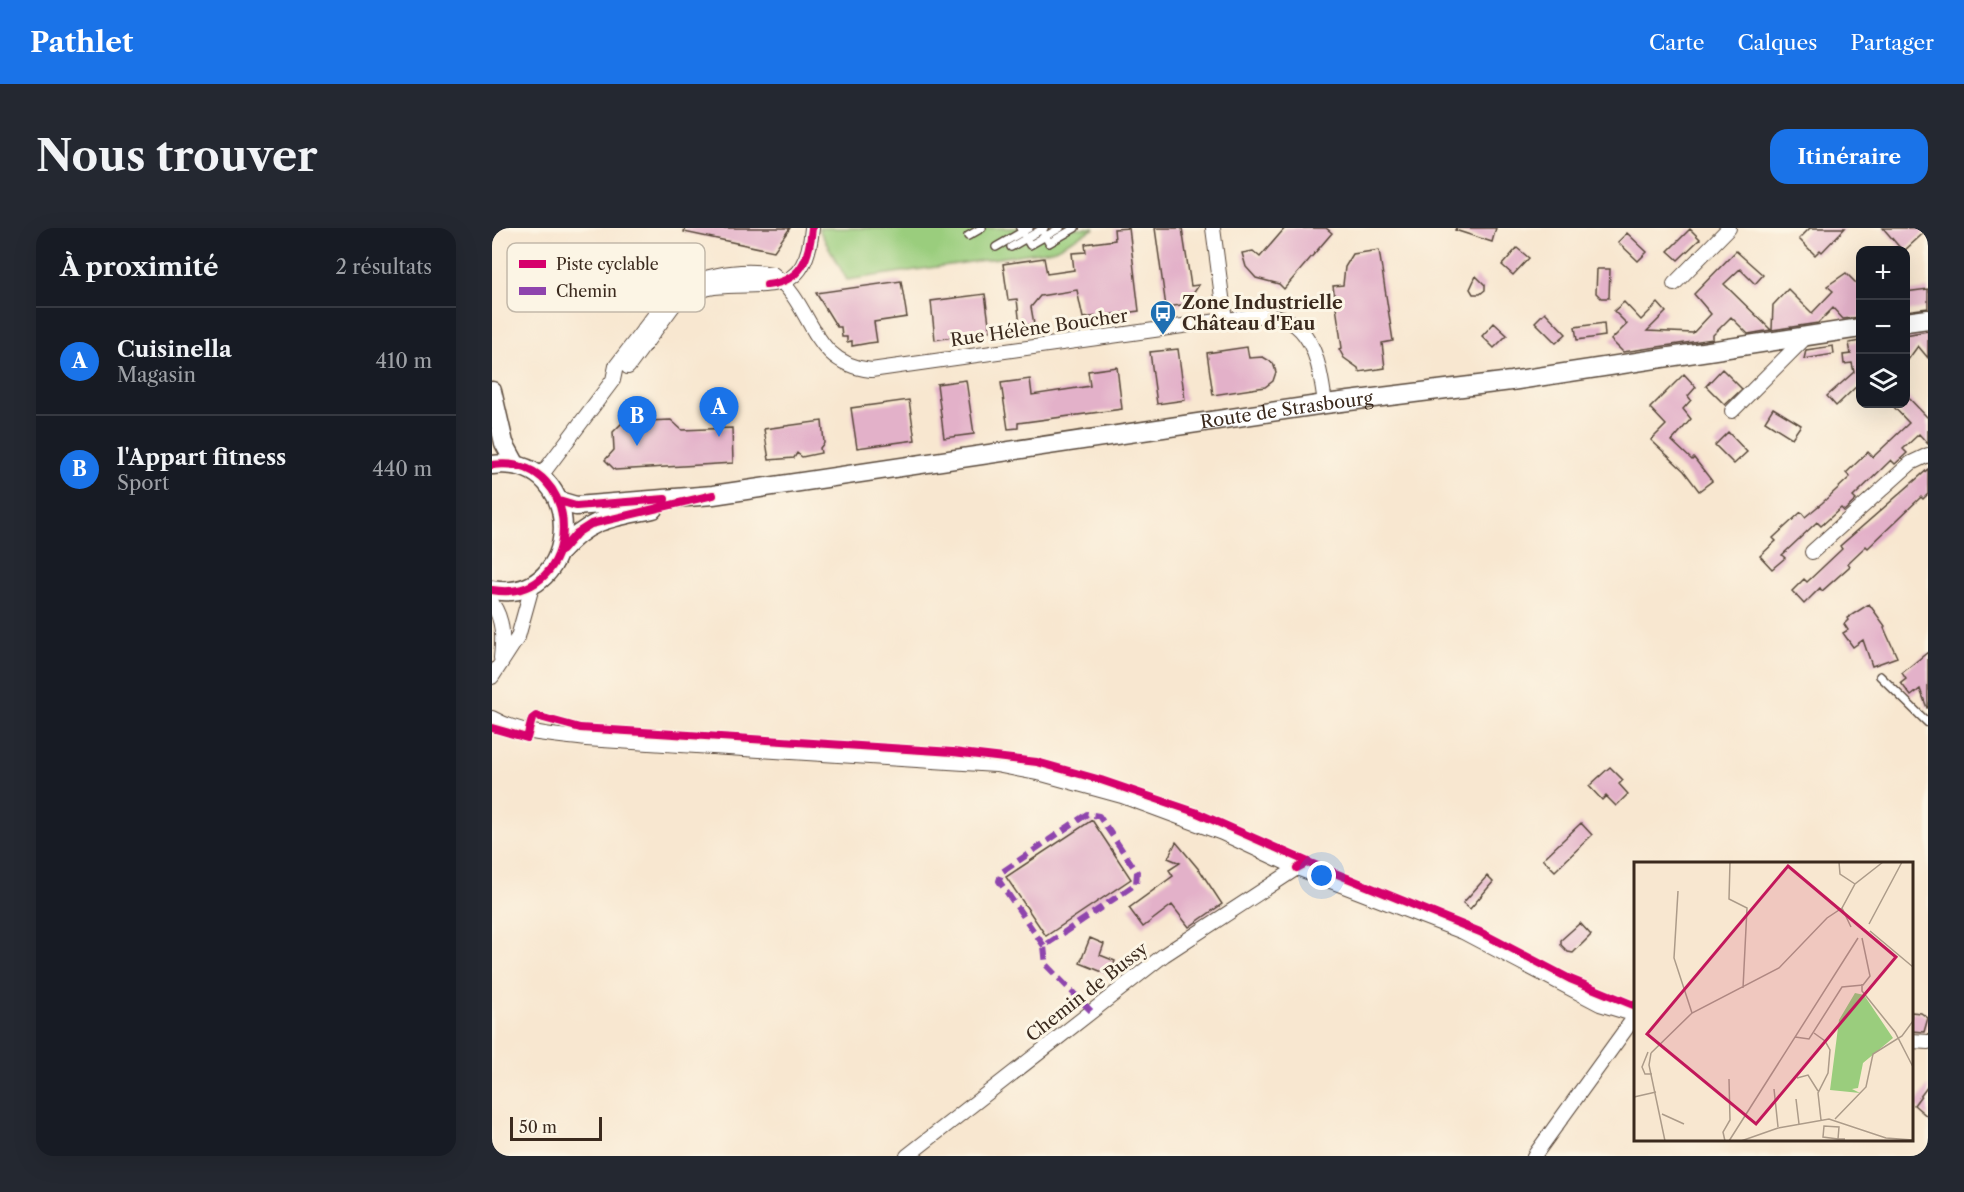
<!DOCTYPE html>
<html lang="fr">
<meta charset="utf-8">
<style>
:root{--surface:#171b24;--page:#242831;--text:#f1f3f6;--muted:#9ea1a6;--line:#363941;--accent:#1a73e8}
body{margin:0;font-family:"Libre Caslon Text",serif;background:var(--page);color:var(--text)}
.controls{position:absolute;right:18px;top:18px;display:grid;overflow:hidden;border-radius:12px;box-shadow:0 6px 24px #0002}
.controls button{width:54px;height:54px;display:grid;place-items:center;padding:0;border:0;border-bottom:2px solid var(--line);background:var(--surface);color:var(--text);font:30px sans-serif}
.scale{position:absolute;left:18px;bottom:15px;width:92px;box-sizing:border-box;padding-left:6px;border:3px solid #3b2a1e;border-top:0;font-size:16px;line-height:21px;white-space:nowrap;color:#3b2a1e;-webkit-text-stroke:4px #fcf5e5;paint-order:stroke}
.you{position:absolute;left:830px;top:648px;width:21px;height:21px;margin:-15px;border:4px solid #fff;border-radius:50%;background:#1a73e8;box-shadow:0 0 0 9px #1a73e833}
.badge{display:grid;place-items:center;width:39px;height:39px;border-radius:50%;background:var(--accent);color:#fff;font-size:20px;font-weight:700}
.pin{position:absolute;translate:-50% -50px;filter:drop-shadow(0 2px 3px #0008)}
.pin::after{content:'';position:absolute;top:32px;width:21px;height:18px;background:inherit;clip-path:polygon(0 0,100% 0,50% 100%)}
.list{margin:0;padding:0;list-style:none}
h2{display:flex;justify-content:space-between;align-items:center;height:78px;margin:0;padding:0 24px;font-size:26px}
h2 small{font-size:20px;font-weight:400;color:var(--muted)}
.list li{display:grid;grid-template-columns:39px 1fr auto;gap:18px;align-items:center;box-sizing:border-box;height:108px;padding:0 24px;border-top:2px solid var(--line)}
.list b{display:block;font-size:22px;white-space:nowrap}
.list p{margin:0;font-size:20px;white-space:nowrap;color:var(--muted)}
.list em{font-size:20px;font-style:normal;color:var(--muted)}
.icon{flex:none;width:33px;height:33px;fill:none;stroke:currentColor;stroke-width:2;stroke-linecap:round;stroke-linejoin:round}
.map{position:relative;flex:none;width:1436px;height:928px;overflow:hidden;border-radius:18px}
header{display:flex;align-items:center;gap:36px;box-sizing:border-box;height:84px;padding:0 30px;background:var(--accent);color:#fff}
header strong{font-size:28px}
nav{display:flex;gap:33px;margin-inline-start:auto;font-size:21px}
.intro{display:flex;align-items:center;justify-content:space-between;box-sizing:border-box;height:144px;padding:0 36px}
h1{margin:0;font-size:42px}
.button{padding:15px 27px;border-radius:18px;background:var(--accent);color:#fff;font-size:21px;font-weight:700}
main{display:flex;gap:36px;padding:0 36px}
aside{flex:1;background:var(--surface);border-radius:18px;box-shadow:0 6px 24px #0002}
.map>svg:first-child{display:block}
</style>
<header>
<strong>Pathlet</strong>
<nav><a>Carte</a><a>Calques</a><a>Partager</a></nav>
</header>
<div class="intro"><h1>Nous trouver</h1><a class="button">Itinéraire</a></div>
<main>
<aside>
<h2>À proximité<small>2 résultats</small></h2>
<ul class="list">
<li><span class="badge">A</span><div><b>Cuisinella</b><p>Magasin</p></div><em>410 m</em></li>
<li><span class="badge">B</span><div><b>l'Appart fitness</b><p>Sport</p></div><em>440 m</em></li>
</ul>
</aside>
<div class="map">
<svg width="1436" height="928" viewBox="0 0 1436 928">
<rect width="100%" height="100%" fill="#fcf5e5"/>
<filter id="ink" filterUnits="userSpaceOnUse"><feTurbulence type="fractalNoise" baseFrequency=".0167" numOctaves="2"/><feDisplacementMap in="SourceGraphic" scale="12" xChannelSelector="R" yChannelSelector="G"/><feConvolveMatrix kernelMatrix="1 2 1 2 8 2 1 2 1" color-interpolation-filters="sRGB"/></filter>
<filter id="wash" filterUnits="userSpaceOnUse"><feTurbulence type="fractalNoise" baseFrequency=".008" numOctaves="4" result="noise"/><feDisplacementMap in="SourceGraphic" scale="24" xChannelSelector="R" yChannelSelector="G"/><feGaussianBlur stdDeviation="1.35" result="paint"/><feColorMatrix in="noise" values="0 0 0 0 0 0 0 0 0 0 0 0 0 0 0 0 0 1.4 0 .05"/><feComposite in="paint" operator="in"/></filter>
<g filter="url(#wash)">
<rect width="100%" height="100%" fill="#f8e7d0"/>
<!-- green -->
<path fill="#9acd7d" stroke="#6a7c4e" stroke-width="1.5" d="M326,0h277l-42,22 -206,30z"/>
<g id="blocks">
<!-- building -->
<path fill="#e3b1c9" d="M193,0h105l-16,23 -90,-19z
M637,0l10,83 -56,7 -6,-28 -37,6 -9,11 3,17 -14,2 -3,-27 -9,1 -5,-36 41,-6 3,16 27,-4 -2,-17 14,-1 -1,-8 30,-4 -1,-11z
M663,0h27l9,58 8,-1 -10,15v4l-23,3z
M793,0h41l6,5 -48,56 -5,-5 -23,-6 -10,-11 -4,-14 11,-2 7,6z
M964,0h40l-4,14 -37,-12z
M1318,0h35l-23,24 -2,-2 -5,5 -16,-16z
M1391,0h45v1l-23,21h-3z
M1198,1l10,10 -22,21 -10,-9z
M1135,5l20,19 -9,9 -20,-19z
M1025,20l12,10 -16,17 -11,-10z
M887,22l14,91 -11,2 3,25 -26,4 -1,-4 -14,-10 -5,-9 3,-1 -9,-62 10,-1 2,-18 8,-13z
M1244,23l27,24 -8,9 -15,-15 -16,15 47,46 -23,4 -17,-17 -18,18v4l-90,13 -12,-12 16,-16 -13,-13 10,-9 17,18 17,-17 8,9 -19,19 46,2 18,-19 -17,-20z
M1105,41h13l-1,29h-8l-5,-5z
M1354,45l14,14v30l-17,2 -10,-11 -15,15 -46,7 1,-25 15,-16 24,24 21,-22 -6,-5z
M984,48l9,9v5l-5,4h-7l-3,-5z
M409,53l6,36 -33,5 3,20 -8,1 -17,3v-5l-5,1v-5h-5l-1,-10h-4l-21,-34z
M1436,61v19l-23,3v-19z
M493,66l5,37 -55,9 -4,-39z
M1053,84l21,22 -10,9 -21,-21z
M1002,95l13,12 -13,13 -12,-12z
M1112,95l1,13 -28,4 -2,-13z
M1436,103v27l-10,-12 -13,18v-29z
M1368,113v42l-24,23 -9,-10 27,-24 -2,-9 -8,1 -1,-9 8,-1 -2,-11z
M1341,118l1,8 -30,5 2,-9z
M755,119l2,11 14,-1 10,6 3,9 -3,9 -8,6 -52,8 -6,-42z
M686,121l7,51 -28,4 -7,-52z
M625,139l5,42 -104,14v5l-10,1 -7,-46 29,-4 2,16 58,-9 -2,-15z
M1230,141l20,20 -17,16 -19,-19z
M1192,146l12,13 -8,9 3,4 -8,9 8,10 -19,22 20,19 2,-2 18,23 -13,10 -15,-20 -33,-31 15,-15 -16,-17z
M474,152l8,54 -30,4 -7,-54z
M1413,166l23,24v26l-9,-10 -16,15 4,4 -12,11 -4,-4 -38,37 3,3 -12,11 -3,-3 -20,18 -4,-4 -35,33 3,3 -13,11 -12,-13 16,-15 -3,-3 28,-26 4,5 17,-14 28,-26 -4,-4 22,-21 5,5 36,-34 -18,-19h14z
M417,172l6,40 -58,8 -6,-40z
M1281,180l28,17 -9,13 -27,-17z
M179,192l11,10 50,-2 1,35 -118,7 -10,-10 9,-10 -1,-18 10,-10z
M330,193l2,22 -4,5 1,5 -19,4 -5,-4 -3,5 -25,2 -5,-31z
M1236,204l19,20 -13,12 -19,-19z
M1436,241v25l-5,5 -2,-2 -53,51 -2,-2 -18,17 2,3 -28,25 -2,-3 -16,16 -12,-13 12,-12 3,3 35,-33 -2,-3z
M1377,376l16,22 -1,2 13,29 -25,9 -9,-26 -10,7 -10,-14 5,-3 -4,-6 4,-4 -1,-2z
M1436,424v56h-1l-7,-19 -9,7 -10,-13 5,-4 -4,-6z
M1118,539l13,13 -4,4 9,10 -12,12 -10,-10 -4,4 -13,-14z
M600,592l39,59 -85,57 -40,-59z
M1089,595l11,12 -37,36 -12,-12z
M684,614l25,30 21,32 -33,23 -17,-22 -29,22 -14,-19 44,-32 -4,-6 11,-7 -12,-5z
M995,648l6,6 -23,27 -7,-6z
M1088,695l11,12 -18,18 -5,-1 -7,-7v-5z
M598,710l14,6 -4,11 15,6 -5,14 -30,-12z
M1419,784l10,1 7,5 -4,14 -13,-1z
M1436,858v31l-14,-12z"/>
</g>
</g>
<g filter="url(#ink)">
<use href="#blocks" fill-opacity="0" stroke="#574639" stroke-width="1.5"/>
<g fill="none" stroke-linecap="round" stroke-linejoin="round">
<!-- lane casing -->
<g stroke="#574639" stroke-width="10">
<path id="lane" d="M528,0l10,17 30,-17
M549,0l8,15 26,-15
M476,8l14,-8
M504,19l33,-19
M519,19l33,-19
M1388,448l48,47"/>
</g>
<!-- street casing -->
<g stroke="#574639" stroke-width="16">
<path id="street" d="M721,0l12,92
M1182,56l55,-56
M136,139l48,-65c12,-6 24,-13 38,-15 53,-6 92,13 98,-59
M1240,183l75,-75
M48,249l73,-97 3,-14 51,-67c24,-24 73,-31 106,-25 42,33 36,89 98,96l354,-50c15,-2 31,-5 46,-4 43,3 50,55 54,88
M1320,324l99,-89 17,-8
M0,375c12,18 11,34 9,55
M0,449l26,-40 15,-54
M0,490c28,16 62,17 94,21l410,26 46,9 80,22 100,37 75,35 166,64 137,72 36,11
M1420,813l16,1
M415,928l257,-201 133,-87
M1042,928l102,-141"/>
</g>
<!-- secondary casing -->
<g stroke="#574639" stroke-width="21">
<g id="secondary">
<path d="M1414,94l22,-3"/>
<path d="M0,163l12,52 12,22"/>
<path d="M0,237c97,-12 92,141 0,125"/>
<path id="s1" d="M67,273l17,5 137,-11 612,-91 186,-23 349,-53"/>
<path d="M69,323c29,-33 50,-33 92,-42"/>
</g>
</g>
<!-- lane -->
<use href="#lane" stroke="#fff" stroke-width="7"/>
<!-- street -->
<use href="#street" stroke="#fff" stroke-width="14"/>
<!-- secondary -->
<use href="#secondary" stroke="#fff" stroke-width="18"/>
<!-- quiet -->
<path stroke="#8e44ad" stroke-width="6" stroke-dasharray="12 6" stroke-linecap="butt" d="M552,718l-45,-65 3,-9 85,-58 12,2 38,56 -1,12 -92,62 2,19 45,46"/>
<!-- cycleway casing -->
<g stroke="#fcf5e5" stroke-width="11">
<path id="cycleway" d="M275,57c34,-4 42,-25 45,-57
M0,237c97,-12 92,141 0,125
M67,273l17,5 89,-7
M70,322l15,-17 14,-9 122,-29
M0,500l35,10 5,-19 4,-3 44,12 373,24 84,10 64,18 94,32 113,50 -11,6
M816,634l172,70 90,47 66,27"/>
</g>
<!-- cycleway -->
<use href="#cycleway" stroke="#d6006c" stroke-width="8"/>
</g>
</g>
<!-- icons -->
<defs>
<g id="bus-pin" transform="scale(1.35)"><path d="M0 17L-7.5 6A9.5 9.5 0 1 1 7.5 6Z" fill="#1f6fb2" stroke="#fcf5e5"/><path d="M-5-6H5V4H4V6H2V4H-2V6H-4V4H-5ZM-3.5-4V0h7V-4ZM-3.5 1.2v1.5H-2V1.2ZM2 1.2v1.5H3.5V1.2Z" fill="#fff"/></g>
</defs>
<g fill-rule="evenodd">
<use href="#bus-pin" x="671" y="85"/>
</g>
<g text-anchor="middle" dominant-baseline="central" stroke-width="6" stroke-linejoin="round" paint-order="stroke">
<!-- poi labels -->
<g font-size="18" font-weight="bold" fill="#3b2a1e" stroke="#fcf5e5" text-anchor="start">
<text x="690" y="75">Zone Industrielle<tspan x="690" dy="21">Château d'Eau</tspan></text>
</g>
<!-- street labels -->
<g font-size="18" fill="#3b2a1e" stroke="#fcf5e5">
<text transform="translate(547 100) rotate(-8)">Rue Hélène Boucher</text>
<text stroke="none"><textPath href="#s1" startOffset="735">Route de Strasbourg</textPath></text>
<text transform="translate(595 764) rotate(-38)">Chemin de Bussy</text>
</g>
</g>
<!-- overview -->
<g transform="translate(1142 634)">
<rect width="279" height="279" fill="#f8e7d0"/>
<path d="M221,131l9,2 29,43 -30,25 -5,25 -6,1 8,4 -30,-3 9,-70z" fill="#9acd7d"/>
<path fill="none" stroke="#ac9b89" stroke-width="1.5" d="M96,0l-1,37 18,9 -4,80M205,0l1,12 15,10M44,29l-4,67 18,55M208,46l9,19M235,62l33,-62M236,69l43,36M228,122v7l33,41 18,35M180,171l11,8 5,9 -2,23 -10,20 3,27M161,175l14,2 33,-52 21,-2 7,-9 -8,-38M14,190l-6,15 3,7h7M17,191l41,-40 87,-45 48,-50 15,-10 13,-24 28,-22M17,191l-2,12 16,76M163,216l11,-3 10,16M140,227l4,38M0,235l22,-5M162,237l3,25M28,252l22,10M201,257l31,-32 7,-33 29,-18 11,-15M204,277l1,-12 -15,-1 -1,11 15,2h7M91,279l-2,-9 7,-12 -1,-41M95,279l129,-203M107,279l37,-13 51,-9 57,19 27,2"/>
<path fill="#c2185b" fill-opacity="0.15" stroke="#c2185b" stroke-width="3" d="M154,4l108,91 -140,167 -109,-90z"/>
<rect width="279" height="279" fill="none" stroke="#3b2a1e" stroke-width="3"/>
</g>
<!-- legend -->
<rect x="15" y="15" width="198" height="69" rx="9" fill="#fcf5e5" stroke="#c2b8a9" stroke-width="1.5"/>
<rect x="27" y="32" width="27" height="8" fill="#d6006c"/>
<rect x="27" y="59" width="27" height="8" fill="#8e44ad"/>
<g font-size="16" fill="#3b2a1e">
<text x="64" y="42">Piste cyclable</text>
<text x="64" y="69">Chemin</text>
</g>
</svg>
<div class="controls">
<button>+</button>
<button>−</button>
<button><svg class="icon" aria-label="layers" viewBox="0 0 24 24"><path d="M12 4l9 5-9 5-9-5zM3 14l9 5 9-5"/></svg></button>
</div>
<div class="scale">50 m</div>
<div class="you"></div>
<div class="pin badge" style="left:227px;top:209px">A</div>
<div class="pin badge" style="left:145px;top:218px">B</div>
</div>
</main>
